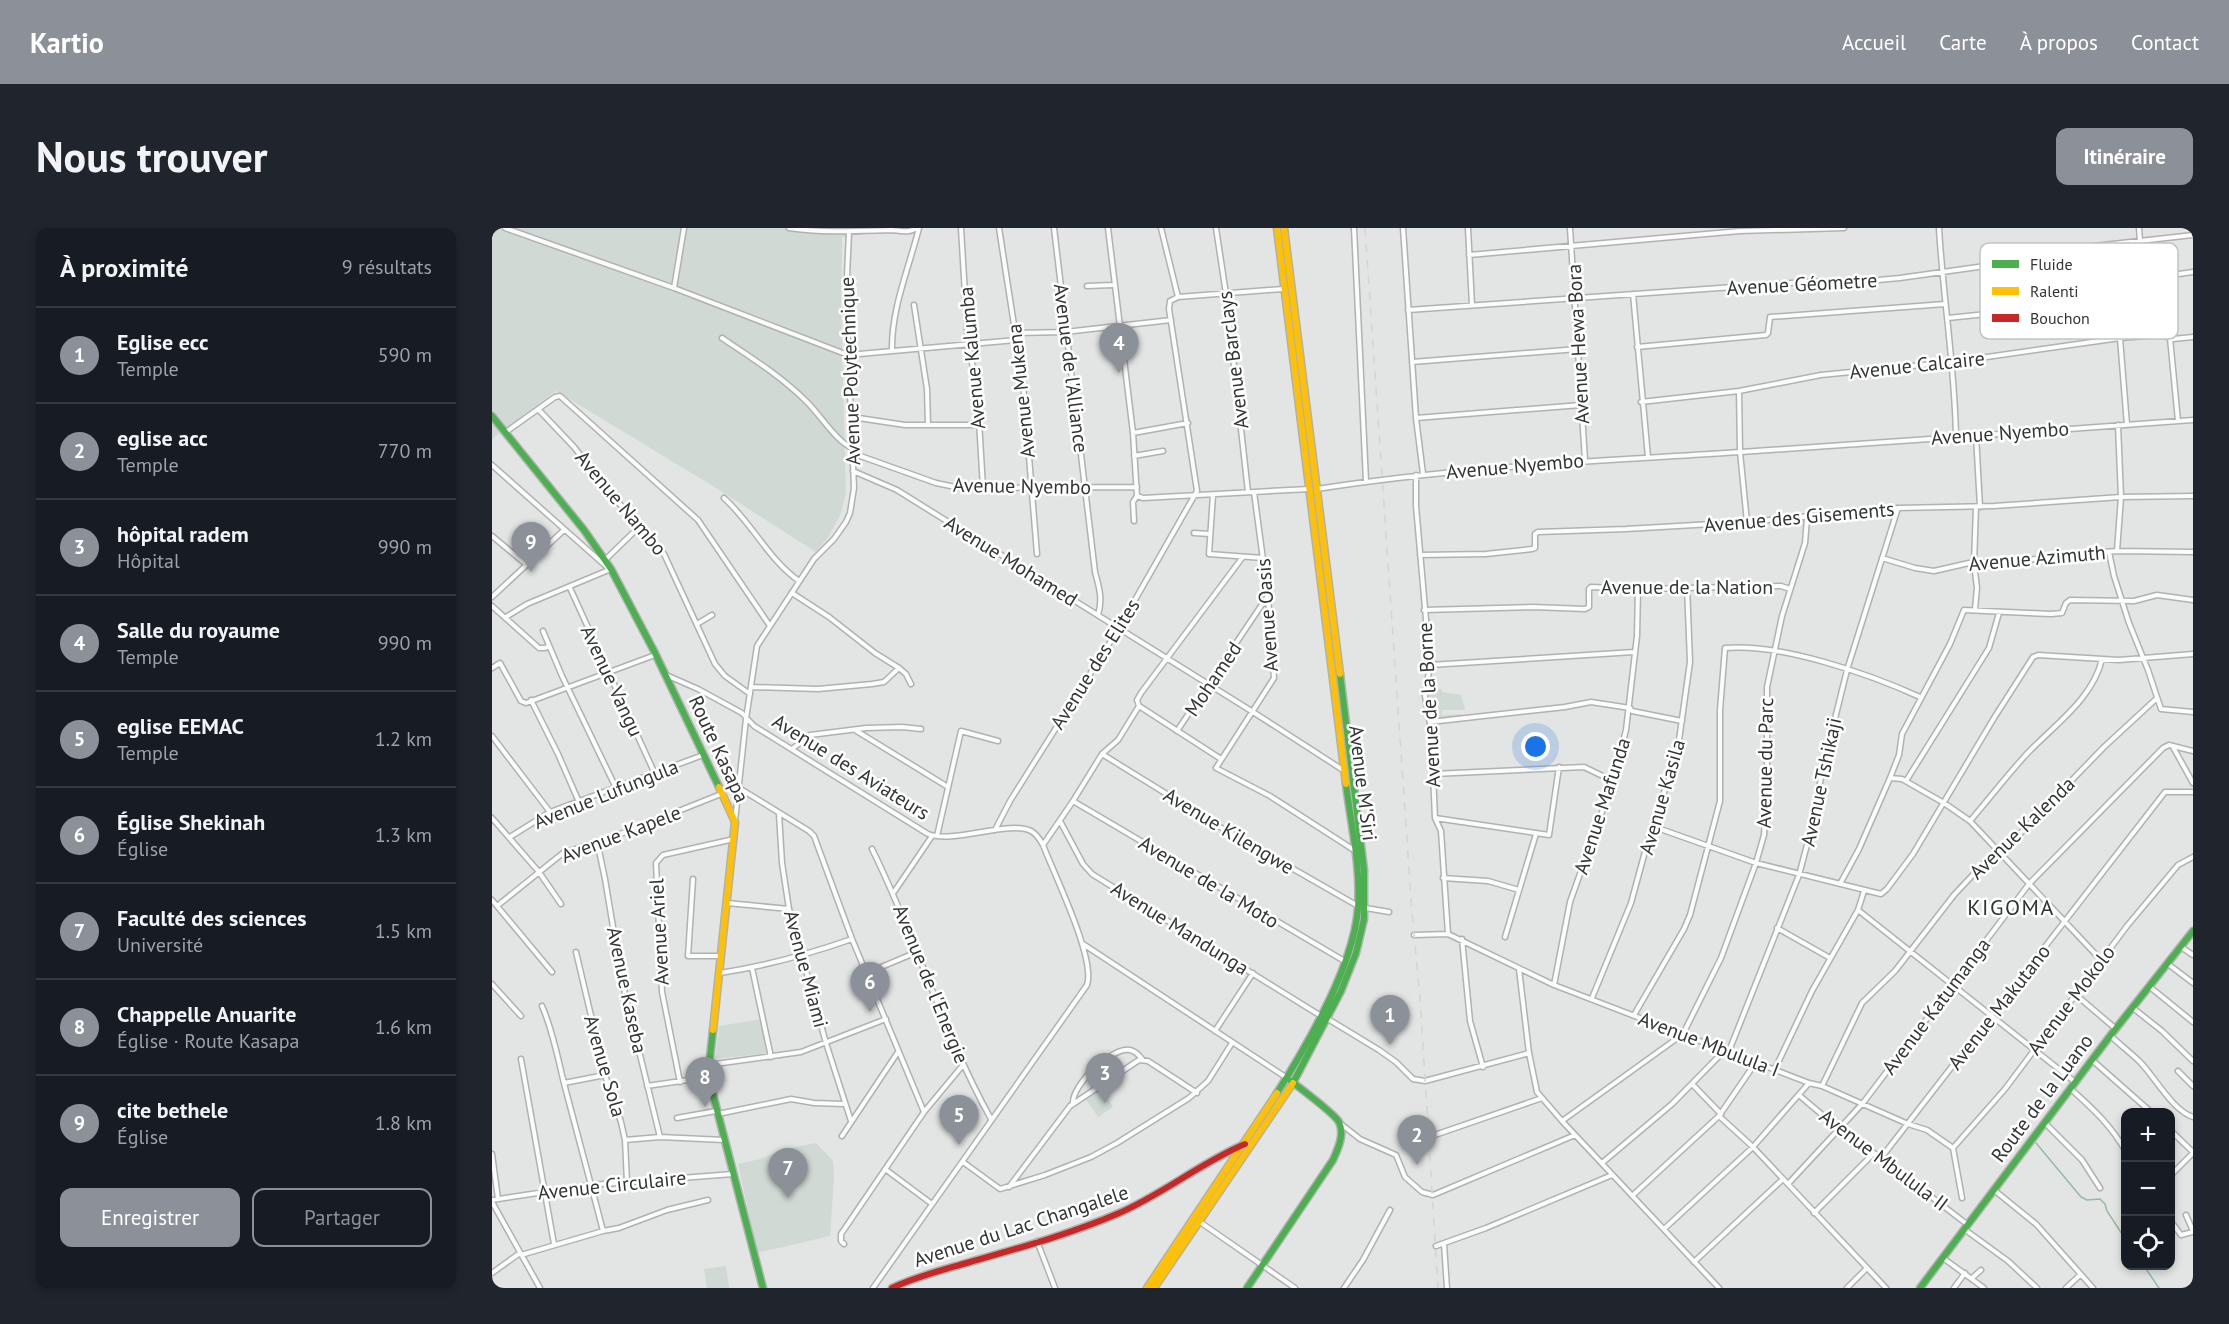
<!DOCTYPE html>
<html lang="fr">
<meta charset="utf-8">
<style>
:root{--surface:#171b24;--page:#20242c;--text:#f1f3f6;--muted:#9ea1a6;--line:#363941;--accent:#8c9099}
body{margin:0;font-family:"PT Sans",sans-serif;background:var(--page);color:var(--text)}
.controls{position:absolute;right:18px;bottom:18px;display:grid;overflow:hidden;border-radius:12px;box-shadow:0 3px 9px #0003}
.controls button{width:54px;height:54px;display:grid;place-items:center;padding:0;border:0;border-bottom:2px solid var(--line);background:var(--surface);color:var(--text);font:30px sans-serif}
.you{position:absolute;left:1044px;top:519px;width:21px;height:21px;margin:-15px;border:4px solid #fff;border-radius:50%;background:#1a73e8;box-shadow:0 0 0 9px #1a73e833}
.badge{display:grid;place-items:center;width:39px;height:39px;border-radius:50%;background:var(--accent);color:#fff;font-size:20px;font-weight:700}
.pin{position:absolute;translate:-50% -50px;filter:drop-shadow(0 2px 3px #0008)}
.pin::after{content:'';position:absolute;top:32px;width:21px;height:18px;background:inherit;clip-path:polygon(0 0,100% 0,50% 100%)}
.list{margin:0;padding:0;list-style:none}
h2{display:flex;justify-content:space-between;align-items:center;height:78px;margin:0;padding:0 24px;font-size:26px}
h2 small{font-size:20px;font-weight:400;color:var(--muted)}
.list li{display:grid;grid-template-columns:39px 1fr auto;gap:18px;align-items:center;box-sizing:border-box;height:96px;padding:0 24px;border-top:2px solid var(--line)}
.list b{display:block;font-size:22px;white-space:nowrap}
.list p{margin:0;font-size:20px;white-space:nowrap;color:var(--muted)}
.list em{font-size:20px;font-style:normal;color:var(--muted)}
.actions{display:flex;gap:12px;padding:18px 24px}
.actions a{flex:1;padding:14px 0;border:2px solid var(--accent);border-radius:12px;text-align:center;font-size:21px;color:var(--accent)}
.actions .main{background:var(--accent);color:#fff}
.icon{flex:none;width:33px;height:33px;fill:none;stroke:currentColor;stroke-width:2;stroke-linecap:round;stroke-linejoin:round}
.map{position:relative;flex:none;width:1701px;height:1060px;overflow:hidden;border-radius:12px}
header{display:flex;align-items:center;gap:36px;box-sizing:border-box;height:84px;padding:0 30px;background:var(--accent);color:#fff}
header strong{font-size:28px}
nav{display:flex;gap:33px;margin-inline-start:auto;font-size:21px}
.intro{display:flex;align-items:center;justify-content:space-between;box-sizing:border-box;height:144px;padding:0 36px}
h1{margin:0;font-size:42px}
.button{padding:15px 27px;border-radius:12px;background:var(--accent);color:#fff;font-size:21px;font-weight:700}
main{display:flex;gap:36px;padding:0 36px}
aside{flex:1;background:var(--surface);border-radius:12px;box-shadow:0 3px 9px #0003}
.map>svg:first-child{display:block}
</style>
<header>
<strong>Kartio</strong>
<nav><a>Accueil</a><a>Carte</a><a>À propos</a><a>Contact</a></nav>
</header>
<div class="intro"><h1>Nous trouver</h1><a class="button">Itinéraire</a></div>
<main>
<aside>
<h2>À proximité<small>9 résultats</small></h2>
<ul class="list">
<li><span class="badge">1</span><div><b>Eglise ecc</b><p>Temple</p></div><em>590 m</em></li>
<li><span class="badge">2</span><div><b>eglise acc</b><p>Temple</p></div><em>770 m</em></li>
<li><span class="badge">3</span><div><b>hôpital radem</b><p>Hôpital</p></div><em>990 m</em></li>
<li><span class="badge">4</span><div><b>Salle du royaume</b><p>Temple</p></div><em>990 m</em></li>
<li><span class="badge">5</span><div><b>eglise EEMAC</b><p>Temple</p></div><em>1.2 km</em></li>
<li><span class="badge">6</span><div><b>Église Shekinah</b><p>Église</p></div><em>1.3 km</em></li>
<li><span class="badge">7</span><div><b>Faculté des sciences</b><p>Université</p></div><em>1.5 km</em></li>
<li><span class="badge">8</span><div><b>Chappelle Anuarite</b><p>Église · Route Kasapa</p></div><em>1.6 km</em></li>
<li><span class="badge">9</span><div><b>cite bethele</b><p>Église</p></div><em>1.8 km</em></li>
</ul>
<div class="actions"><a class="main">Enregistrer</a><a>Partager</a></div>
</aside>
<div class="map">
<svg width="1701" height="1060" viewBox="0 0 1701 1060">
<rect width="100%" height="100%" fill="#e2e5e3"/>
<!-- built -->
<path fill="#d1d9d4" d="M0,0h405l-14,4 -41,5 -1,69 5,187 -5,20 -12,23 -13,16 -108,-69 -152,-92 -64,48z
M950,461v3l19,3 4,15h-23v5l20,-1v2l-21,3 -9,-2 -4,-27z
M270,791l7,34 -54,6 4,-33z
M608,860l13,19 -15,10 -13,-19z
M324,915l17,18 1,16 -4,59 -73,17 -19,-89 22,-5 25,-10z
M234,1038l3,22h-22l-3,-19z"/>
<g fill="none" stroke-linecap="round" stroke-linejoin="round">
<!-- stream -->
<path stroke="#95bba5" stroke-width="1.5" d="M1544,915l45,54 6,3 13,-1 5,5 2,7 19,29
M1652,1038l15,22"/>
<!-- street casing -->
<g stroke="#b0b2b1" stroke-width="7">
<path id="street" d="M13,0l169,60 174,67 168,-15
M297,0c33,5 67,3 101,2 11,0 17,4 27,-2
M469,0l7,116 9,43 6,101
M507,0l24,155 14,171
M562,0l41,344c4,15 8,27 3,43
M616,0l25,205 4,63 6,2 166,-9
M669,0l17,69 105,-8
M724,0l10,66 22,198
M862,0l12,253
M911,0l13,190 7,56
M976,0l4,77
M1078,0l15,232
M1447,0c4,70 16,139 17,209
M1647,0l1,13
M977,27l271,-24 104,-3
M1548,56l54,2 99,-14
M595,58l26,-1
M182,60l10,-60
M1141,66l15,163
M422,77l13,84 1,36
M916,82l398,-28 61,-1 33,-3 85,-12 56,-14 152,-17
M1456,90l77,-8
M523,105l50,-1 106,-12
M230,110c30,20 60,39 85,64 14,14 29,39 45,46
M1628,110l7,87
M1678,110l8,83
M1145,119l129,-12 2,-2 2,-16 175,-13
M400,123c-1,-42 17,-83 27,-123
M920,134l166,-13
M1247,163l1,61 7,70
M1149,174l98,-11 82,-16 131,-13 168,-24 40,-3 13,4 20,-2
M46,181l36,38 36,46 54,61 51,110 10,12 25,18
M360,189l53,8h74
M924,190l165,-13
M14,204l49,-35 5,-1 138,124 72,106
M641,205l55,-10
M1484,207l4,72
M360,225l84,30 24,5 177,-1
M642,228l29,-5
M0,237l116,103
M361,243l44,19 356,222 90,58
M924,247v31l14,159 -5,31 6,33 4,89 6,13 7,103
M825,261c141,-22 282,-28 424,-37 151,-10 301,-21 452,-32
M762,264l14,105 6,81 -58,90 54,28 84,54
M721,267l-4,59 54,4
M232,270c28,25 44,61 75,83
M642,293l-1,-19 4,-6
M702,305l16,1
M0,308l35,29
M1625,323l4,-54 -3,-72
M1617,324l5,24 15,47 19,47 13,39 32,3
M928,327l66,-1 46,-5 3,-1v-14l3,-2 88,-3 121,-7 151,-14 96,-2 127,-9 72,-1
M1390,330l33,10 19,3 35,-8 102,-6 17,-4 29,-2 76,1
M113,332l35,-34
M78,360l85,186
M300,365l37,24 46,36 24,15 7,6 5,10
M0,369l72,-67
M0,378l47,42h6l4,-2
M1483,381l2,-21 -3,-25 2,-56
M932,382l109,-3 52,2 4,-2v-18l2,-2 47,2 143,-3 9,3
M14,389l21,-13 84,-35
M205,396l15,-9
M51,403l19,45 54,112
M938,437l204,-13
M0,440l8,-5 21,38 5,2 129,-48
M174,447l32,14 44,24 12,13 174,108c25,10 81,-14 103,-3 6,3 9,9 12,14 11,29 53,114 44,140l-214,303
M259,459l67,2 54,-5 12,-2 15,-14
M39,472l27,54 21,48
M647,478l82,53
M938,494l135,-15 26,-5 39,6 2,3 50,10
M363,502l93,57
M685,503l90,-134
M0,508l58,76
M1681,519l20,36
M300,521l18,-14 56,-7 36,-1 19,2
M610,526l118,73 138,79
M941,546l151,-7 29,14
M1398,550l12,1 42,24 26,18 131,139
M1414,553l83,-133 10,-35
M247,560l70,43 5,5 38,103 72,173
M581,573l273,161
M287,586l3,49 7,46 37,134 25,78
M0,590l47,54 22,32
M943,590l114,17 10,-68
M243,593l11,-102 11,-73 57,-87 20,-20 12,-17 4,-9 4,-25 -8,-190 3,-66
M568,593l23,43 9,10 229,142
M1478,593c18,-21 35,-43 54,-64 26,-29 69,-57 78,-98
M1160,598l104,37 125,31 6,-5 26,-35 81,-136 39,-61 5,-2 81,5 74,-6
M503,602l15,-29 109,-173 78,-137 -28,-182 1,-8 8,-4
M445,608l24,-105 37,10
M18,609l40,-25 153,-57
M105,613l8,38 17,102 38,156
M551,617l30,-44 29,-47 16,-14 21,-34 -2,-6 4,-7 101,-135
M380,621c44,88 71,184 119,270
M951,650l45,3 31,9
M201,651l-5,77h32
M1348,656l19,-35 31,-71 9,-23 3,-21 48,-90 14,-34 87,4 11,-1 4,-10 4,-3 64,1 23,-6 36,5
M402,664l38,-56
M0,672l60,72
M235,675l62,6
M5,678l66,-53 63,-21 95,-38
M874,680l23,4
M1366,682l217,172
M1285,700l53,30
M922,707l34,-1 106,51 255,98 13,3 86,38 19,6 26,18 9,50
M1013,709l31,-103
M970,711l8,82 13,46
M591,716l204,134
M1689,719l12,8
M84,724l29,123 16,47 4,18 2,42
M1676,736l25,19
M260,740l19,89
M1027,741l10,84 8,39 25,29 157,167
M228,745c46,-7 89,-19 132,-34
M375,745l50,-21
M0,756l29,32
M1062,757l16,-83 43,-121 13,-51 11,-94 1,-47
M1658,759l43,35
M1583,766l41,35
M1100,770l39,-95 21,-77 20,-56 7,-30 11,-78 -3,-76
M50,778c12,27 16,55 24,85 12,46 25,93 37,140
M1641,780l29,23 31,30
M1142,787l50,-86 6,-14 30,-114v-91l5,-62c56,-5 144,26 195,49
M836,791l51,31 17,12 17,17 12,2 104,-28
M723,803l38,-58
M1619,808c9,9 20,17 29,26 15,15 32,48 53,55
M1237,823l70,-176 13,-49 11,-59 24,-97 51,-162
M29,831l33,185
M1600,832l59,52
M216,837l93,-13 85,-33
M1283,841l37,-78 46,-81 6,-19
M1686,843l15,15
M188,854l-18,-90 -6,-129 7,-8 71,-16
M72,855l41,-8
M1201,857l28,29
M155,858l61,-9
M1330,858l40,-83 33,-32 59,-76 30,-32 21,-14 99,-102 52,-48
M1579,861c21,19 41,37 55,63
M1308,868l39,33 42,29 87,67
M581,875c-1,-18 38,-56 57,-53 5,1 9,5 12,9
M226,886l73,-15 23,4 30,1
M1227,888l34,31 133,141
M185,890l39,-7
M1070,893l121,-87 38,-76 35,-95 8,-28 3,-54v-94l15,-71 23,-73 2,-25
M1553,895l37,37 18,28
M849,896l19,15 36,16 9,22 17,15 11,3 142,-60
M1678,902l23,22
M350,908l56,-84
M937,909l113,-39
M133,912l35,-3 64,3
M1461,920l52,-59 122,-163 51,-61 15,-8
M0,926l6,45
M1389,930l284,-366h28
M471,934l37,27 45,-14 46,-18 26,-14 72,-45 19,-17 24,-38
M1110,935l70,-59 53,-54
M393,941l47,35
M1678,948l23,-23
M1296,956l75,-81 166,-219 134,-136 6,-3 24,6
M517,959l61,-81 69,-46 9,1 49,32
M1502,962l42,34 57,64
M1140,968l87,-80 37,-54
M0,972l99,-15 142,-11
M0,974l48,86
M1322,985l60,-60
M1694,987l7,16
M1678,992l11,15 12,-3
M708,994l95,66
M1172,1001l89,-82 56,-64
M1472,1001l44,32 29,27
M545,1013l18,47
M352,1016l-3,-3v-7l83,-122 39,-47
M952,1016l3,44
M944,1018l50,-18 126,-53
M29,1027l82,-24 16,-3 48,-18 41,-10
M1451,1030l41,30
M1202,1034l89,-83
M0,1045l28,-20
M1480,1050l9,-8
M852,1060l19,-28 27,-50
M1355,1060l20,-20
M1462,1060l11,-15
M1574,1060l14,-13"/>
</g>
<!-- fast casing -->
<g stroke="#b0b2b1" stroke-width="9">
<path id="fast" d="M0,188l92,114 27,39 43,82 65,136
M221,802l-5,45 55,213
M801,855l48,-92 15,-38 8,-34v-49l-24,-196
M785,865c31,-49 77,-127 81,-185 3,-41 -7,-83 -12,-124
M755,1060l86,-128c5,-11 12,-26 6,-38 -5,-9 -38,-33 -48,-41
M1428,1060l190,-252 83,-105"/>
</g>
<!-- slow casing -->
<g stroke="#b0b2b1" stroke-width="9">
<path id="slow" d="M785,0l69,556
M792,0l56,446
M221,802l22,-208 -16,-35
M655,1060l130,-195
M662,1060l139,-205"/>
</g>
<!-- jam casing -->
<g stroke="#b0b2b1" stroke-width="9">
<path id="jam" d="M400,1060c25,-12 51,-18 78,-26 49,-14 100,-28 147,-48 45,-19 83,-51 128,-70"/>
</g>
<!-- street -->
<use href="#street" stroke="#fbfbfb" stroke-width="4"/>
<!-- fast -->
<use href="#fast" stroke="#4caf50" stroke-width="6"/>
<!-- slow -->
<use href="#slow" stroke="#ffc107" stroke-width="6"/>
<!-- jam -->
<use href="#jam" stroke="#c62828" stroke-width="6"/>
<!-- rail -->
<path stroke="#d3d4d4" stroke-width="1.5" stroke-dasharray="8 8" stroke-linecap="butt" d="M873,0l47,685 8,85 18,290"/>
</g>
<g text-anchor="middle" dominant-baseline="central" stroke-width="5" stroke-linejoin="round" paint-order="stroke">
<!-- street labels -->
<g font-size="20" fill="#333534" stroke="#fff">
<text transform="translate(1310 56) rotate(-3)">Avenue Géometre</text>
<text transform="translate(1086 116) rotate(-93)">Avenue Hewa Bora</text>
<text transform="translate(480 130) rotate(-95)">Avenue Kalumba</text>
<text transform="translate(741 132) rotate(-97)">Avenue Barclays</text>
<text transform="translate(1425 137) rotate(-6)">Avenue Calcaire</text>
<text transform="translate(579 140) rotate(83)">Avenue de l'Alliance</text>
<text transform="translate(358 143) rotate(-92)">Avenue Polytechnique</text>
<text transform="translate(529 163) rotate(-96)">Avenue Mukena</text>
<text transform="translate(1508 205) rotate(-4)">Avenue Nyembo</text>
<text transform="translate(1023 238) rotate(-5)">Avenue Nyembo</text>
<text transform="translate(530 258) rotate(1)">Avenue Nyembo</text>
<text transform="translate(129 275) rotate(50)">Avenue Nambo</text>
<text transform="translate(1307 289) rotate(-5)">Avenue des Gisements</text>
<text transform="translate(1545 330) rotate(-5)">Avenue Azimuth</text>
<text transform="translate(519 333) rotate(32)">Avenue Mohamed</text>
<text x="1195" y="359">Avenue de la Nation</text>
<text transform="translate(775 387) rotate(-94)">Avenue Oasis</text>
<text transform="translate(603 436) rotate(-58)">Avenue des Elites</text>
<text transform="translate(721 451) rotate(-56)">Mohamed</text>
<text transform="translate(120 453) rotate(65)">Avenue Vangu</text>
<text transform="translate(937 477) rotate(-93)">Avenue de la Borne</text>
<text transform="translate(227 521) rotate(65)">Route Kasapa</text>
<text transform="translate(1273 535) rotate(-89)">Avenue du Parc</text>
<text transform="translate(359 539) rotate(32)">Avenue des Aviateurs</text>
<text transform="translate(1329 554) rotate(-78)">Avenue Tshikaji</text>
<text transform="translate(871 555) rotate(83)">Avenue M'Siri</text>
<text transform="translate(114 566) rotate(-22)">Avenue Lufungula</text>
<text transform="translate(1170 569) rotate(-74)">Avenue Kasila</text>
<text transform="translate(1110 578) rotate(-72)">Avenue Mafunda</text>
<text transform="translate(1530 600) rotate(-44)">Avenue Kalenda</text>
<text transform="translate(737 603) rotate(31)">Avenue Kilengwe</text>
<text transform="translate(129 606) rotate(-21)">Avenue Kapele</text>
<text transform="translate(717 654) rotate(31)">Avenue de la Moto</text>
<text transform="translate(688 700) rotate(32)">Avenue Mandunga</text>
<text transform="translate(167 704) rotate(-93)">Avenue Ariel</text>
<text transform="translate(314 741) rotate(75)">Avenue Miami</text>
<text transform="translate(439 756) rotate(68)">Avenue de l'Energie</text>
<text transform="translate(135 762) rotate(78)">Avenue Kaseba</text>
<text transform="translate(1579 772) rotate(-53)">Avenue Mokolo</text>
<text transform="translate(1444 778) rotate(-53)">Avenue Katumanga</text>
<text transform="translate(1507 779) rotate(-52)">Avenue Makutano</text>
<text transform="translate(1217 816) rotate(21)">Avenue Mbulula I</text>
<text transform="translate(113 838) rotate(74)">Avenue Sola</text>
<text transform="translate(1550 870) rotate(-53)">Route de la Luano</text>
<text transform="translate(1392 932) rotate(37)">Avenue Mbulula II</text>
<text transform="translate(120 957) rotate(-6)">Avenue Circulaire</text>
<text transform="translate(529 998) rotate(-18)">Avenue du Lac Changalele</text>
</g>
<!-- quarter labels -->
<g font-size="22" letter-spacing="1.5" fill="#2f3331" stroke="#fff">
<text x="1519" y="679">KIGOMA</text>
</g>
</g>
<!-- legend -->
<rect x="1488" y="15" width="198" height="96" rx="9" fill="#fff" stroke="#c2c2c2" stroke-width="1.5"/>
<rect x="1500" y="32" width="27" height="8" fill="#4caf50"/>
<rect x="1500" y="59" width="27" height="8" fill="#ffc107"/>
<rect x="1500" y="86" width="27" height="8" fill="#c62828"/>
<g font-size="16" fill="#333534">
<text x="1538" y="42">Fluide</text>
<text x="1538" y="69">Ralenti</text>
<text x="1538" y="96">Bouchon</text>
</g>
</svg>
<div class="controls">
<button>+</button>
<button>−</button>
<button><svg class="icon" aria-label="locate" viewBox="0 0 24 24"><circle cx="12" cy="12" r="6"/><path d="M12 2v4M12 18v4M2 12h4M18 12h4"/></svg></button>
</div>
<div class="you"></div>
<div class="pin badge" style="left:898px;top:817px">1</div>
<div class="pin badge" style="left:925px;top:937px">2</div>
<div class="pin badge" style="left:613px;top:875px">3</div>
<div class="pin badge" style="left:627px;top:145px">4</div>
<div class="pin badge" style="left:467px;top:917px">5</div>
<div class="pin badge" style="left:378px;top:784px">6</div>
<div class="pin badge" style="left:296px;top:970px">7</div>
<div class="pin badge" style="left:213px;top:879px">8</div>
<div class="pin badge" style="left:39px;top:344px">9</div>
</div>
</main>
